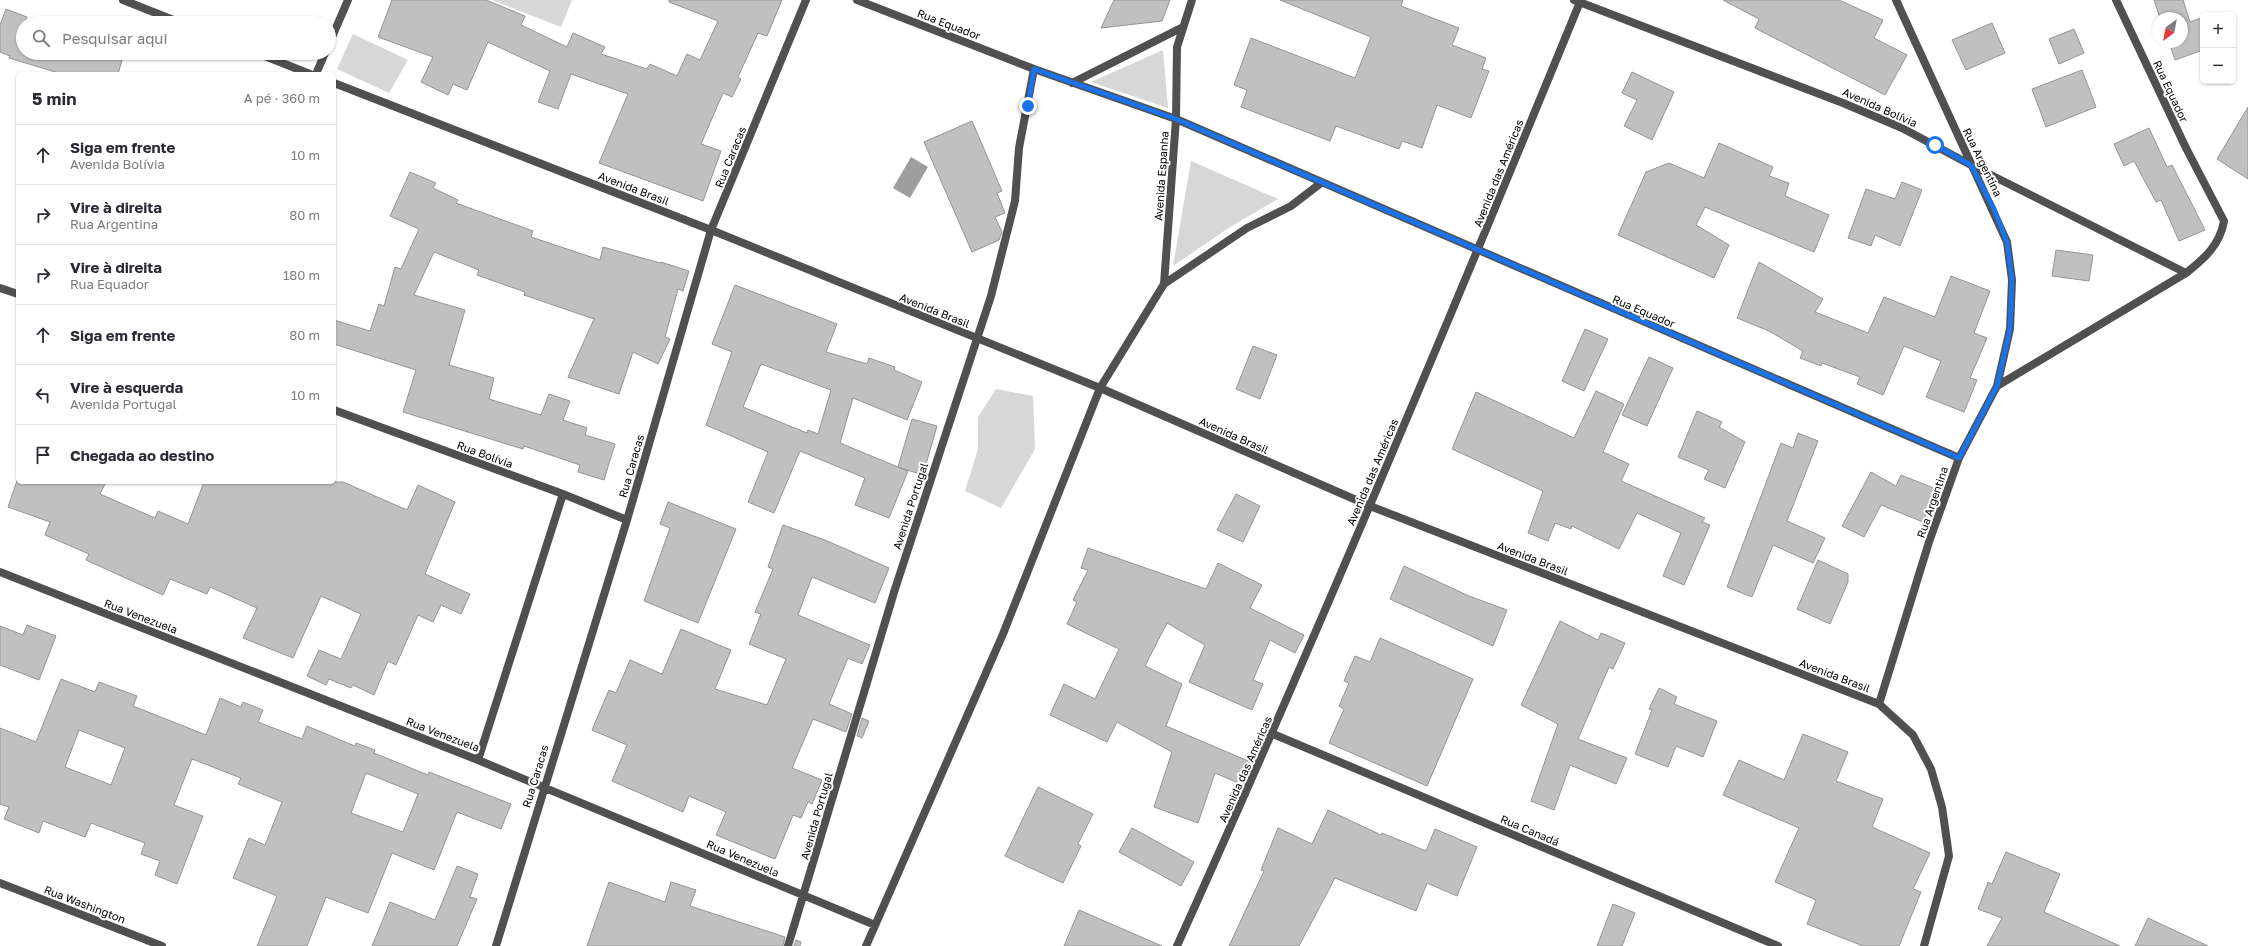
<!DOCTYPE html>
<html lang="pt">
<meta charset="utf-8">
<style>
:root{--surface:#fff;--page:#f2f2f3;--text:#2b2b33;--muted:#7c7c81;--line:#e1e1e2}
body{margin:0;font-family:"Golos Text",sans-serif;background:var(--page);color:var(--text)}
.controls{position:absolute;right:12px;top:12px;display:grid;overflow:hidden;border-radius:6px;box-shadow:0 1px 3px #0004}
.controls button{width:36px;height:36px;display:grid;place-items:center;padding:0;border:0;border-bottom:1px solid var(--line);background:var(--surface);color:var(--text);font:20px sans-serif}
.compass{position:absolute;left:2152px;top:12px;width:36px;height:36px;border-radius:50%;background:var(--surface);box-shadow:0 1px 3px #0004;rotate:212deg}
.stop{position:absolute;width:12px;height:12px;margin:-9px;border:3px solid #1a73e8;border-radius:50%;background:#fff}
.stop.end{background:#1a73e8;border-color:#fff;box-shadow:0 1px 4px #0008}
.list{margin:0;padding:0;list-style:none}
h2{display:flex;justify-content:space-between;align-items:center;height:52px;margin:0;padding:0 16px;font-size:17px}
h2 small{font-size:13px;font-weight:400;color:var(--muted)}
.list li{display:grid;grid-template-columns:26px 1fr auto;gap:12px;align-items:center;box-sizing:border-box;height:60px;padding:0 16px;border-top:1px solid var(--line)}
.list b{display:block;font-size:15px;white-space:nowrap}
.list p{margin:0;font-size:13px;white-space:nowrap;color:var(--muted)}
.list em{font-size:13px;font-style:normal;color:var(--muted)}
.icon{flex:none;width:22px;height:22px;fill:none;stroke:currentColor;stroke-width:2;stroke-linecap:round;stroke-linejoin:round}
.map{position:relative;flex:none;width:2248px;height:946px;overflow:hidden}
.search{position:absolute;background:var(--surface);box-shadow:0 1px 3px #0004;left:16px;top:16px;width:320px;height:44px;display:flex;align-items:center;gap:10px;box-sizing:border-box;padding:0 14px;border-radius:22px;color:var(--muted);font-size:15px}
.panel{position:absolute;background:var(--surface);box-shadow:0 1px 3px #0004;left:16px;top:72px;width:320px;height:412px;border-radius:6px}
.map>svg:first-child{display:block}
</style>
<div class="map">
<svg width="2248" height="946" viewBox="0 0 2248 946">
<rect width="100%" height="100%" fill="#fff"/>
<!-- green -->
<path fill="#d7d7d7" d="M492,0h80l-11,27z
M353,34l55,26 -19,33 -52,-24z
M1163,50l5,58 -77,-26z
M1191,161l87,38 -48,28 -57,39z
M996,389l37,7 2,53 -34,59 -36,-17 13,-42v-32z"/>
<!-- water -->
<path fill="#9e9e9e" d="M911,157l17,10 -18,31 -17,-10z"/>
<!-- building -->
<path fill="#c0c0c0" stroke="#949494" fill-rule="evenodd" d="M392,0h94l39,16 -4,9 46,22 6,-14 32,14 -4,7 46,15 3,-5 27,12 10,-22 13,6 18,-39 -49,-19v-2h113l-15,36 -9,-3 -20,44 3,2 -9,18 -9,-4 -22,51 20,7 -18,50 -104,-38 29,-69 -57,-20 -13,35 -20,-7 12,-31 -62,-29 -21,48 -14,-6 -5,11 -27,-13 12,-25 -55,-20z
M1114,0h56l-8,21 -61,7z
M1280,0h123l-2,6 58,22 -7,17 34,13 -4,11 7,2 -18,47 -34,-13 -15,43 -20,-7 -3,8 -63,-23 -6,15 -89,-34 6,-17 -13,-5 17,-47 104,40 16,-41z
M1723,0h116l44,20 -9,18 33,17 -22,40 -130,-67 4,-9z
M2154,0h29l7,22 13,-5v33l-28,10 -6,-18h13v-24h-22z
M6,9l21,8 -2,6h-2v30h101l-6,21h-56l-53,-16 1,-2 -10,-4v-27z
M1992,23l13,30 -39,17 -14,-30z
M2074,29l10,24 -25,11 -10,-25z
M2082,70l14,37 -50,20 -14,-38z
M1632,72l42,20 -22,48 -28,-14 13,-26 -15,-7z
M2248,107v72l-31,-20z
M972,121l30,70 -5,2 8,20 -10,4 7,15 -3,8 -27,12 -48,-110z
M2149,128l18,39 5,-2 33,65 -26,11 -18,-41 -5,2 -22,-41 -10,5 -10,-22z
M1719,143l54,24 -4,9 20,7 -4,13 44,19 -15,37 -109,-45 -9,18 33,20 -15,33 -96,-43 28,-63 23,-9 35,15z
M410,172l26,11 -3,5 25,12 -2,3 77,28 -2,6 69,23 3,-13 57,16 1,-1 28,9 -6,20 -5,-2 -13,48 5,2 -12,25 -25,-12 -14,42 -51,-17 26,-58 -70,-24 1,-3 -48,-17 2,-5 -45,-18 -20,43 51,15 -16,55 45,13 -5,21 52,16 8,-21 21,7 -7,19 24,8 -2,7 30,9 -11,36 -26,-8 2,-7 -56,-19 -1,3 -120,-37 13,-42 -82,-26v-24l36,11 9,-27 5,2 11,-39 6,2 18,-40 -29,-13z
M1902,182l20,8 -22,56 -25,-11 -4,11 -23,-8 18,-49 29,10z
M2056,250l37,5 -4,26 -37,-5z
M1759,262l64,37 -8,13 53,21 16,-36 51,20 16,-41 39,15 -16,42 13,5 -17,40 7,2 -13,32 -38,-15 15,-36 -37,-15 -21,49 -26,-11 3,-7 -38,-14 -1,3 -21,-8 3,-7 -34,-20 -32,-13z
M735,285l102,39 -11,28 41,12 2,-6 26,9 -1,3 28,12 -15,38 -54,-22 -13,45 58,24 14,-48 25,7 -14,49 -25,-8 10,4 -19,47 -34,-13 10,-27 -65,-27 -26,62 -26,-11 20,-50 -62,-27 26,-73 -20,-8zM761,364l70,26 -13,44 -10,-4 -1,3 -64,-26z
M1585,329l23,10 -24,52 -22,-10z
M1253,346l24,9 -17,44 -24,-10z
M1649,357l24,11 -26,58 -25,-11z
M1596,391l28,13 -21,48 26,12 -8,17 84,37 -3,4 8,3 -26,60 -21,-9 18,-43 -44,-20 -18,36 -47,-23 -1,3 -16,-6 -7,18 -20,-8 15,-42 -91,-42 24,-57 98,46z
M1697,411l25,11 -3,5 26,15 -20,46 -21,-9 5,-9 -31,-13z
M1798,433l20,8 -31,80 38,17 -12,25 -40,-18 -21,52 -25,-10 54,-144 12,5z
M1871,472l25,14 5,-11 35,14 -13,33 -42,-17 -17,32 -22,-11z
M18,478v4h88l-6,12 55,24 3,-7 30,13 16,-42h139l64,28 11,-25 37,17 -30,72 45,20 -9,20 -20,-9 -8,17 -15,-7 -22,50 -8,-4 -14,34 -21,-10 -2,3 -22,-9 -3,6 -19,-9 12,-26 22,9 20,-45 -40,-18 -28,62 -50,-20 14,-30 -47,-21 -3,7 -37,-15 -7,16 -77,-35 3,-6 -44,-19 5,-13 -42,-15z
M1236,494l24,12 -17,36 -26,-12z
M668,502l68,27 -38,94 -54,-22 26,-73 -10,-4z
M783,525l42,15 64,28 -14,35 -63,-26 -14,38 72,30 -8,19 -14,-6 -19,46 23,10 -6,18 -33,-13 -21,49 30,12 -10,24 -4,-2 -7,16 -8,-3 -18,44 -59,-24 10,-23 -37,-16 -6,16 -71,-31 15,-36 -35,-15 17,-40 7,3 14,-33 32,14 19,-45 50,21 -16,39 52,16 19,-46 -37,-15 12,-30 -6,-2 18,-43 -5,-2z
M1088,548l118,41 12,-26 44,22 -12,23 54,27 -9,18 -25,-13 -17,40 10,4 -11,26 -63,-28 16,-37 -38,-22 -22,43 37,18 -16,42 87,37 -10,22 -28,-12 -17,50 -44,-16 18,-55 -55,-30 -10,20 -57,-27 14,-31 31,15 24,-50 -52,-25 10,-22 -4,-2 15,-30 -7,-2z
M1818,560l30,14v8l-18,42 -33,-15z
M1404,566l65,30 38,14 -14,36 -103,-47z
M1560,621l38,19 3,-7 24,10 -12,26 -4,-2 -31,72 49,19 -11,26 -46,-19 -16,45 -23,-9 27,-77 -37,-19z
M27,625l29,11 -17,44 -39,-15v-39l23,9z
M1380,638l93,41 -46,107 -98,-43 15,-34 -5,-3 10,-23 -5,-2 11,-25 15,6z
M61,679l34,13 4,-10 38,14 -4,10 73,29 14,-37 21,9 2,-5 20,8 -5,12 44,17 5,-13 48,20 1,-3 19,7 -1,3 54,22 1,-3 82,32 -10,25 -44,-17 -23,58 -42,-17 -24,60 -42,-16 -19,49h-50l20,-50 -44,-18 16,-40 16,7 17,-43 -44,-18 3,-6 -49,-19 -18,46 29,11 -26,68 -22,-9 5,-14 -19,-7 4,-11 -54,-20 -6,14 -42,-16 -4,12 -35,-14 5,-12 -9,-3v-76l36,14zM79,730l46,18 -14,37 -46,-18zM366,773l52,21 -15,38 -52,-19z
M1659,688l18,9 -3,7 43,17 -14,36 -27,-11 -8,21 -33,-13 17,-44 -3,-1z
M862,718l7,3 -7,17 -5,-2z
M1803,734l45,18 -12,29 47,18 -11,28 58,26 -17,36 8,3 -22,54h-36l-56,-22 9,-24 -41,-18 24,-54 -76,-33 16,-35 45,20z
M1038,787l55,27 -15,30 3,2 -18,37 -58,-27z
M1328,810l53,25 1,-2 44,18 9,-22 42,18 -20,49 -30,-13 -11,28 -81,-33 -36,68h-70l35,-75 -3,-1 17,-42 34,16z
M1132,828l62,34 -13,24 -62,-34z
M2006,852l54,22 -16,38 76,34h-133l15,-28 -24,-9 10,-27 4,2z
M457,866l21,8 -8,23 7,2 -20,47h-85l18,-44 45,18z
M609,882l56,20 6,-20 25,8 -6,16 95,31 -2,9h-196z
M1613,904l22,9 -13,33h-25z
M1079,910l83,36h-98z
M2148,918l60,28h-73z
M796,940l5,2 -1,4h-6z"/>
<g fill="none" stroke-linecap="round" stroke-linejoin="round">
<!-- street -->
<path stroke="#505050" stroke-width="8" d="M123,0l58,23
M857,0l177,69 142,50 783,339
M1574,0l269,103 59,25 69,37 215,108
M329,44l19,-44
M257,53l53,21
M316,74l9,-21
M334,83l377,147 389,158 270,118 509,198 34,31 18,34 11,38 7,49 -25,90
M1072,83l111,-56
M1164,284l12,-165 1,-72 15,-47
M0,288l18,6
M1997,386l189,-113c18,-14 34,-28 38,-52l-38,-73 -70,-148
M334,410l229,84 64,26
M0,572l478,188 397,165
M1879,704l50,-162 30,-84 38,-72 13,-57 2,-49 -5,-38 -111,-242
M1273,734l505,212
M478,760l85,-266
M0,883l162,63
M496,946l131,-426 84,-290 95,-230
M788,946l107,-357 96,-293 24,-95 4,-53 15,-79
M866,946l137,-312 97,-246 64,-104 83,-56 44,-22 30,-23
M1177,946c141,-312 273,-627 403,-944"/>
</g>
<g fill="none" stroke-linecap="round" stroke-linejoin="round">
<!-- route -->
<path stroke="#1a73e8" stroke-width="5" d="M1028,106l6,-37 142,50 783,339 38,-72 13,-57 2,-49 -5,-38 -13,-33 -23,-44 -36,-20"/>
</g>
<g text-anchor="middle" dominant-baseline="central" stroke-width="4" stroke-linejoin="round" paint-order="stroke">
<!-- street labels -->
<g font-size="11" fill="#000" stroke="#fff">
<text transform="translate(949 24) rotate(21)">Rua Equador</text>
<text transform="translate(2171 91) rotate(65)">Rua Equador</text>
<text transform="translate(1880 107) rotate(24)">Avenida Bolívia</text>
<text transform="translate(730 157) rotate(-68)">Rua Caracas</text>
<text transform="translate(1983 162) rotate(64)">Rua Argentina</text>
<text transform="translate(1498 173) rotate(-68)">Avenida das Américas</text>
<text transform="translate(1161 176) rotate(-86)">Avenida Espanha</text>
<text transform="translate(634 188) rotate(21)">Avenida Brasil</text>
<text transform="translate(935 310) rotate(22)">Avenida Brasil</text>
<text transform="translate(1644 311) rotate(23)">Rua Equador</text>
<text transform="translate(1234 435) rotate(24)">Avenida Brasil</text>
<text transform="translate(485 454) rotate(20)">Rua Bolívia</text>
<text transform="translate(631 466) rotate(-74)">Rua Caracas</text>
<text transform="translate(1372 472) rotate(-67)">Avenida das Américas</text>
<text transform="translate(1932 502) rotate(-71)">Rua Argentina</text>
<text transform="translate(910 506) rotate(-72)">Avenida Portugal</text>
<text transform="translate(1533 558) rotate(21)">Avenida Brasil</text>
<text transform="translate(141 616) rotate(21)">Rua Venezuela</text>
<text transform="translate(1835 675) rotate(21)">Avenida Brasil</text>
<text transform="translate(443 734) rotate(21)">Rua Venezuela</text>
<text transform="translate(1245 769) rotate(-66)">Avenida das Américas</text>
<text transform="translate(535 776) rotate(-73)">Rua Caracas</text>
<text transform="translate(816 816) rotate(-74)">Avenida Portugal</text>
<text transform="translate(1530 830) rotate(23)">Rua Canadá</text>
<text transform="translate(743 858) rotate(23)">Rua Venezuela</text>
<text transform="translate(85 904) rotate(21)">Rua Washington</text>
</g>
</g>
</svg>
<div class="controls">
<button>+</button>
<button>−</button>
</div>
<svg class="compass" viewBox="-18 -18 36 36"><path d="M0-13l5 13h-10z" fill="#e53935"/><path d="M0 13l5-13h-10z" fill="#7c7c81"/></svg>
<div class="stop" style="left:1935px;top:145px"></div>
<div class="stop end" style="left:1028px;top:106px"></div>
<div class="search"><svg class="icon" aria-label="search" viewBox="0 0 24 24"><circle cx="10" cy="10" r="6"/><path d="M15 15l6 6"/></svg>Pesquisar aqui</div>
<section class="panel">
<h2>5 min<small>A pé · 360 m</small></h2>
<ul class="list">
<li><svg class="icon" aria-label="ahead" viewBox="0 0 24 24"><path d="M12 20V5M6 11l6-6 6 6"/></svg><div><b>Siga em frente</b><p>Avenida Bolívia</p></div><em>10 m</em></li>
<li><svg class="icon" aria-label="right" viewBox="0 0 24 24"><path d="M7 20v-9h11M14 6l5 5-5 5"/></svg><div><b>Vire à direita</b><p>Rua Argentina</p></div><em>80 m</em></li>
<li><svg class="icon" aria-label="right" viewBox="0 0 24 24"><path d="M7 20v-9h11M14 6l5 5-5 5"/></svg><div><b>Vire à direita</b><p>Rua Equador</p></div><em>180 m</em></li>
<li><svg class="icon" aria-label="ahead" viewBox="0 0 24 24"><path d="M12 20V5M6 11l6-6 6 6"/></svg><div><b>Siga em frente</b></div><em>80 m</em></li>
<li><svg class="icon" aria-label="left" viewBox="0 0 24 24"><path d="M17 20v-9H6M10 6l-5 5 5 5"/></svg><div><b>Vire à esquerda</b><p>Avenida Portugal</p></div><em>10 m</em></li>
<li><svg class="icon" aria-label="arrive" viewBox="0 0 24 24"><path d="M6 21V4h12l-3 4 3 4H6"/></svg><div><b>Chegada ao destino</b></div></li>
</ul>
</section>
</div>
